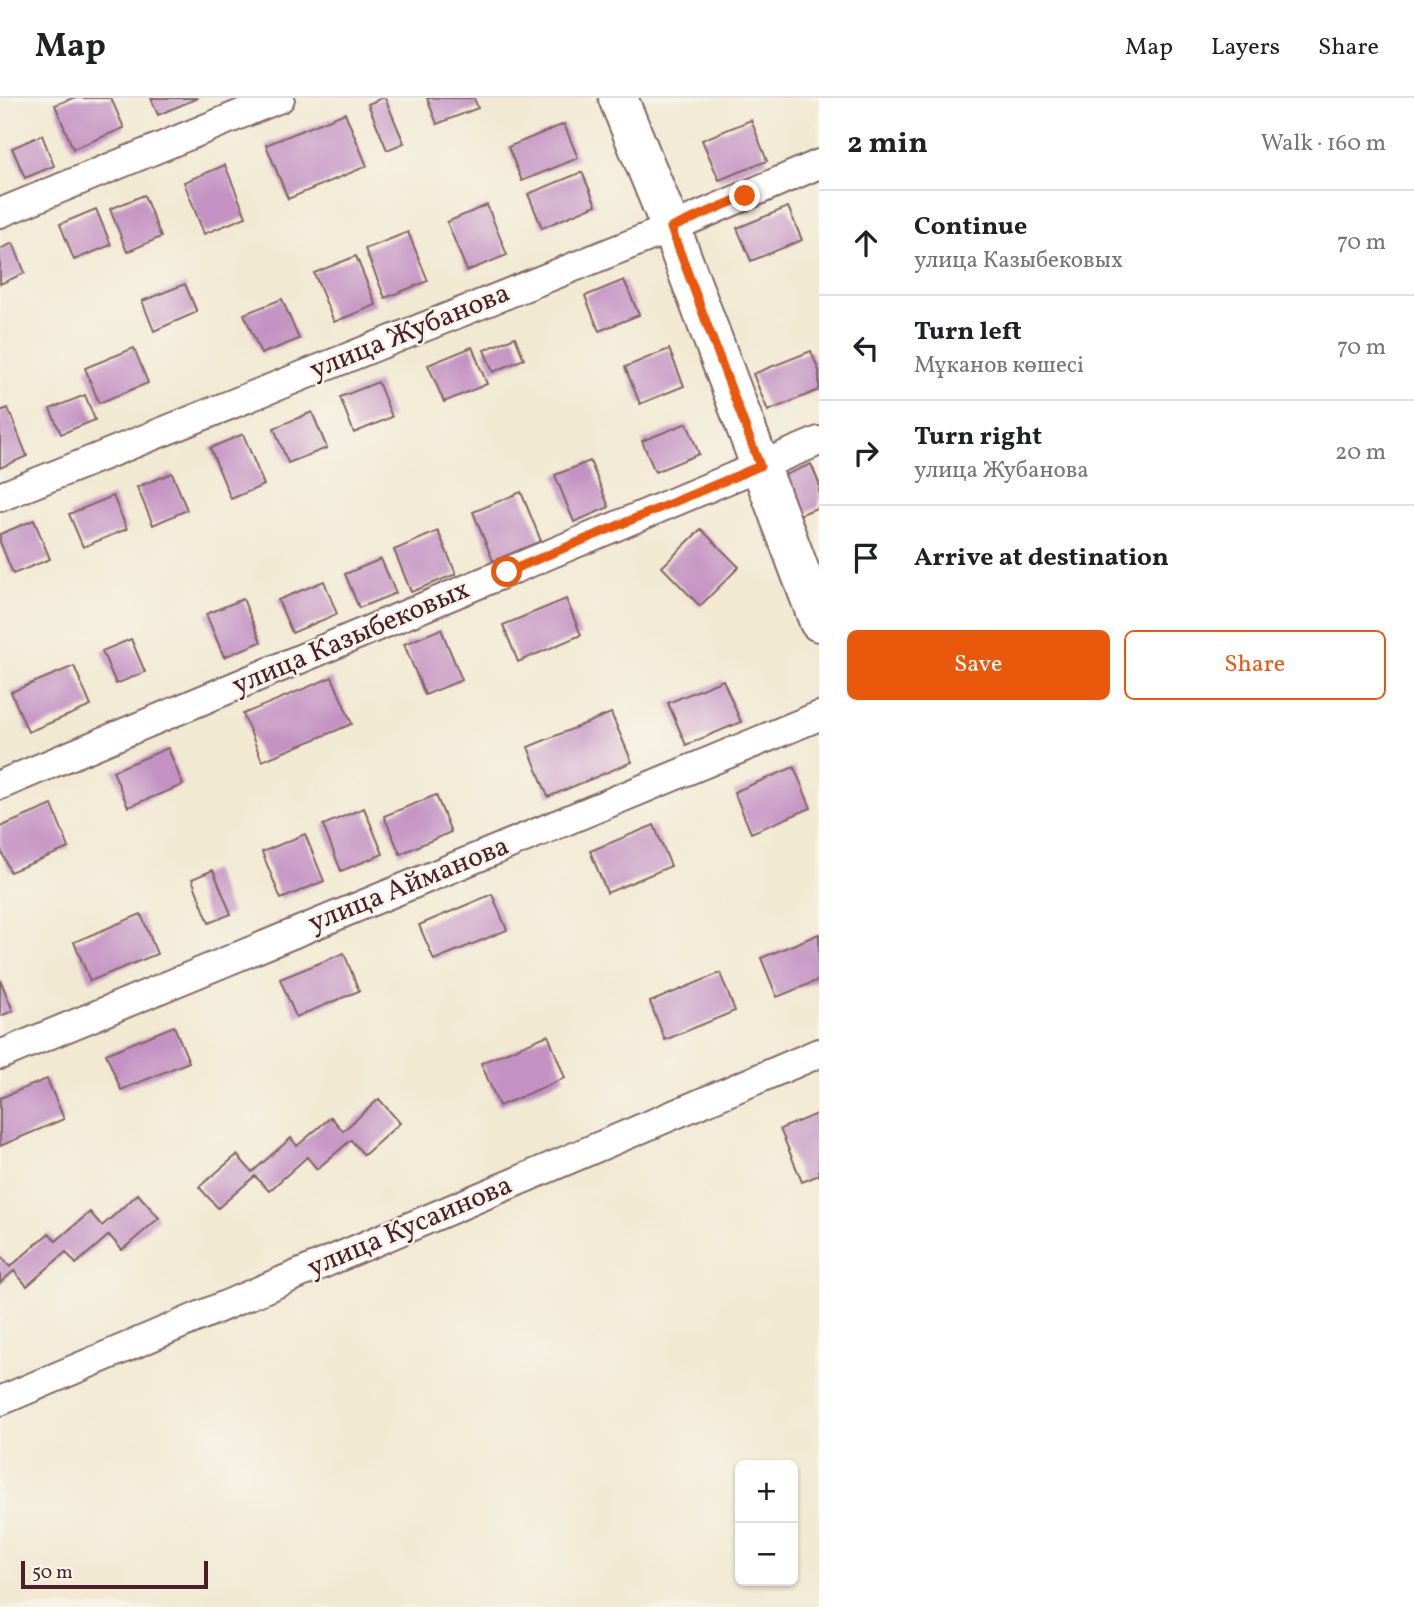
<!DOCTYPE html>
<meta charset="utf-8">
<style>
:root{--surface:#fff;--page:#f6f6f6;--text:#202124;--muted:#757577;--line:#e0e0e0;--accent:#ea580c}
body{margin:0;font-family:Vollkorn,serif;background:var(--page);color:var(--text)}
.controls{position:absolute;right:21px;bottom:21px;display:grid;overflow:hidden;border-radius:10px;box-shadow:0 2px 5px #0004}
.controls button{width:63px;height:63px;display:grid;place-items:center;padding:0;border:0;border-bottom:2px solid var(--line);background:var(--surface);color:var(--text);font:35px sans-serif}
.scale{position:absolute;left:21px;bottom:18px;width:187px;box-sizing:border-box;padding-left:7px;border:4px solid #4a1f2b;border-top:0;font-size:19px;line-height:24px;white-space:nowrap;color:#4a1f2b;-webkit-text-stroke:5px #f7f3e8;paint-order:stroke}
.stop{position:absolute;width:21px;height:21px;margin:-16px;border:5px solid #ea580c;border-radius:50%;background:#fff}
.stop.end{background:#ea580c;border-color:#fff;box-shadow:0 2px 7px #0008}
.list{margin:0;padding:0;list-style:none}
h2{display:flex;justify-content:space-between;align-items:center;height:91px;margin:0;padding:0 28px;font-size:30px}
h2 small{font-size:23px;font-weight:400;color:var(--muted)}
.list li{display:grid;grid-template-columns:46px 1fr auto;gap:21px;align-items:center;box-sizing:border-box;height:105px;padding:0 28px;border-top:2px solid var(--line)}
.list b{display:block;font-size:26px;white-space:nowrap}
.list p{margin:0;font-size:23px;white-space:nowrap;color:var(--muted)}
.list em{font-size:23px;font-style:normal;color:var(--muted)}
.actions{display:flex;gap:14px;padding:21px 28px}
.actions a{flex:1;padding:16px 0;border:2px solid var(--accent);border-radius:10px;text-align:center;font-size:24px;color:var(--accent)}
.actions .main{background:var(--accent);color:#fff}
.icon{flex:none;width:38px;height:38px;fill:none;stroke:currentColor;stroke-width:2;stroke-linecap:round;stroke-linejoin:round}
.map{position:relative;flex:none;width:819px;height:1509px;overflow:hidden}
header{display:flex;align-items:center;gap:42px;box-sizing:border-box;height:98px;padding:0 35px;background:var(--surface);border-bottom:2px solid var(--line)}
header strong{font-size:33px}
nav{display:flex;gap:38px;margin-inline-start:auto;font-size:24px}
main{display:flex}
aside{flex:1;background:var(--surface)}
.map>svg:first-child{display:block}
</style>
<header>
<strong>Map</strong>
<nav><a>Map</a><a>Layers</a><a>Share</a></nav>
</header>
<main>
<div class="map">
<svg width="819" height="1509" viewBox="0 0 819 1509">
<rect width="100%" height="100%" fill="#f7f3e8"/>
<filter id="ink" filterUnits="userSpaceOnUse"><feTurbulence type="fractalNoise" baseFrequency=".0143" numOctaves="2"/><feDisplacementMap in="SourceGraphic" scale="14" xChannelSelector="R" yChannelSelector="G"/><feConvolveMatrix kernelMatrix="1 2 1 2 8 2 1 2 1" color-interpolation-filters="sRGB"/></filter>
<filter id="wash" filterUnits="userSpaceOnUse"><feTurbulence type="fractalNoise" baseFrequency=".00686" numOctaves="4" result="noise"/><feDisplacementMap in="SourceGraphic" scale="28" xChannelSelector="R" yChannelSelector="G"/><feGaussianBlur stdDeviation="1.57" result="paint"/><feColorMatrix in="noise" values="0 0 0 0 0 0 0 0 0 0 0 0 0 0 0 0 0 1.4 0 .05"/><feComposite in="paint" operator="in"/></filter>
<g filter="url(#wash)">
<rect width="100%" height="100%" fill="#f1e9d2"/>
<g id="blocks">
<!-- building -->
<path fill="#c392c3" d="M73,0h38l13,30 -51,21 -18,-44z
M151,0h47l-40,17z
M382,0h3l19,45 -17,7 -19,-46z
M427,0h47l4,10 -41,16z
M345,15l22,53 -79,33 -22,-54z
M751,22l16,41 -48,19 -17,-40z
M564,26l14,34 -56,23 -14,-34z
M42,37l12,31 -29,12 -13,-30z
M225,67l21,52 -42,17 -20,-52z
M582,74l14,33 -54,23 -14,-34z
M144,97l17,42 -34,15 -17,-43z
M487,107l20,50 -40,16 -20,-49z
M788,109l14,33 -51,21 -14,-33z
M96,111l15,36 -37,15 -14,-36z
M408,134l20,49 -43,17 -20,-49z
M13,145l12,30 -25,11v-35z
M356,158l20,49 -42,17 -20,-49z
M624,182l15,35 -40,16 -14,-35z
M185,186l12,28 -43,19 -12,-30z
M282,201l17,40 -38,15 -17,-40z
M515,239l9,22 -31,13 -9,-22z
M472,249l15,37 -43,18 -16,-37z
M134,250l14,35 -49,20 -14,-35z
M669,251l15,37 -44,18 -15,-37z
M811,253l8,20v19l-51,21 -15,-37z
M378,284l14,35 -38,16 -14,-36z
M85,297l10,25 -34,14 -11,-25z
M8,310l19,48 -27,12v-57z
M312,314l15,36 -39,15 -14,-35z
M687,325l12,31 -44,18 -13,-31z
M243,336l21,51 -33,14 -21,-51z
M590,363l19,46 -35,15 -19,-47z
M811,366l8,19v24l-30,12 -16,-39z
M172,375l15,37 -34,15 -16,-38z
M521,394l20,49 -48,20 -20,-49z
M113,398l14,33 -44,18 -14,-33z
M34,422l16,39 -37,15 -13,-32v-8z
M701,431l38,38 -39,39 -38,-39z
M438,433l18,43 -45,18 -17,-42z
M381,461l15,34 -37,15 -14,-34z
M324,483l13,33 -45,19 -14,-33z
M243,501l18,43 -37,15 -18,-43z
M566,501l15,36 -63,27 -15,-37z
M441,531l21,51 -37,15 -21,-51z
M131,541l14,33 -29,12 -14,-33z
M74,568l17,40 -63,26 -17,-40z
M332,579l20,47 -90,37 -19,-47z
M723,582l18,42 -55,23 -18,-42z
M611,615l21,49 -84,35 -20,-50z
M168,650l15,37 -55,22 -15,-36z
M794,669l17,41 -60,25 -17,-41z
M436,697l15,37 -51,22 -16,-38z
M52,707l17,43 -59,24 -10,-25v-20z
M364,710l19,46 -42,17 -18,-46z
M654,727l17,41 -64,27 -17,-42z
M305,736l19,47 -43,18 -19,-47z
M213,772l18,44 -22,9 -17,-44z
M492,796l15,36 -73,30 -15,-35z
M141,816l16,40 -67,27 -16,-39z
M819,836v46l-42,17 -16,-39z
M344,855l15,38 -63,26 -16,-38z
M720,875l15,38 -70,29 -15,-38z
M0,881l13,32 -13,5z
M174,928l15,36 -68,28 -15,-36z
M548,937l17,43 -66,28 -18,-43z
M47,981l17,40 -64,27v-48z
M379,1001l21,24 -36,32 -13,-15 -34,29 -10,-12 -38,34 -14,-15 -37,32 -19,-21 38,-32 15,17 39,-34 6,8 34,-29 12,14z
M819,1015v62l-17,7 -22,-53z
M138,1096l21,24 -37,32 -13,-15 -33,29 -10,-12 -39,34 -13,-15 -14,12v-28l10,12 39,-34 7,8 34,-29 12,14z"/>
</g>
</g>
<g filter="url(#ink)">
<use href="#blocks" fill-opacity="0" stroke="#846665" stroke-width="2"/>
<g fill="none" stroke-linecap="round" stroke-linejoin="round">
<!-- street casing -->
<g stroke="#846665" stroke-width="32">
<path id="street" d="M0,115l280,-115
M0,399l671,-269 148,-64
M0,687l819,-344
M0,957l819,-339
M0,1303l819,-348"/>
</g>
<!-- secondary casing -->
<g stroke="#846665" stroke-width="42">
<path id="secondary" d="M618,0l53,130 148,394"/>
</g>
<!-- street -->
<use href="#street" stroke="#fff" stroke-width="28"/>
<!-- secondary -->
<use href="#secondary" stroke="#fff" stroke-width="38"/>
</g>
</g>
<g fill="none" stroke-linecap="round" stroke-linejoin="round" filter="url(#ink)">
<!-- route -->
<path stroke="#ea580c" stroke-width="9" d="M507,474l253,-106 -89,-238 74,-32"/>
</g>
<g text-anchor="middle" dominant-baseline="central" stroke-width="5" stroke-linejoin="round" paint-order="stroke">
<!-- street labels -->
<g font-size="28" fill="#4a1f2b" stroke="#f7f3e8">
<text transform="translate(410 234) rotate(-22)">улица Жубанова</text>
<text transform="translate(351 540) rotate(-23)">улица Казыбековых</text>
<text transform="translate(409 787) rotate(-22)">улица Айманова</text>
<text transform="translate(410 1129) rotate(-23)">улица Кусаинова</text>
</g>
</g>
</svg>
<div class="controls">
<button>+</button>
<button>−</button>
</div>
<div class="scale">50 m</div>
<div class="stop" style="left:507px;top:474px"></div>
<div class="stop end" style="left:745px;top:98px"></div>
</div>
<aside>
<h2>2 min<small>Walk · 160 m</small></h2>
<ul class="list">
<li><svg class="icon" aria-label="ahead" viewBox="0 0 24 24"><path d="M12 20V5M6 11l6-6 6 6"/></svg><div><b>Continue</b><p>улица Казыбековых</p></div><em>70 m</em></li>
<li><svg class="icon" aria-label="left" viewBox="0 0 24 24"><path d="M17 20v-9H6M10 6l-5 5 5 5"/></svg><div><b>Turn left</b><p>Мұканов көшесі</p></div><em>70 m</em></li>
<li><svg class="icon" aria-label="right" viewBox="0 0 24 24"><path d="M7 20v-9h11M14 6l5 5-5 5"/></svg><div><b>Turn right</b><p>улица Жубанова</p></div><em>20 m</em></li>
<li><svg class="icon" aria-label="arrive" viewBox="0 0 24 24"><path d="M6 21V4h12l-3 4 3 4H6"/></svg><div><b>Arrive at destination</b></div></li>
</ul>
<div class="actions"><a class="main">Save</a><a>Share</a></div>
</aside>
</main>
